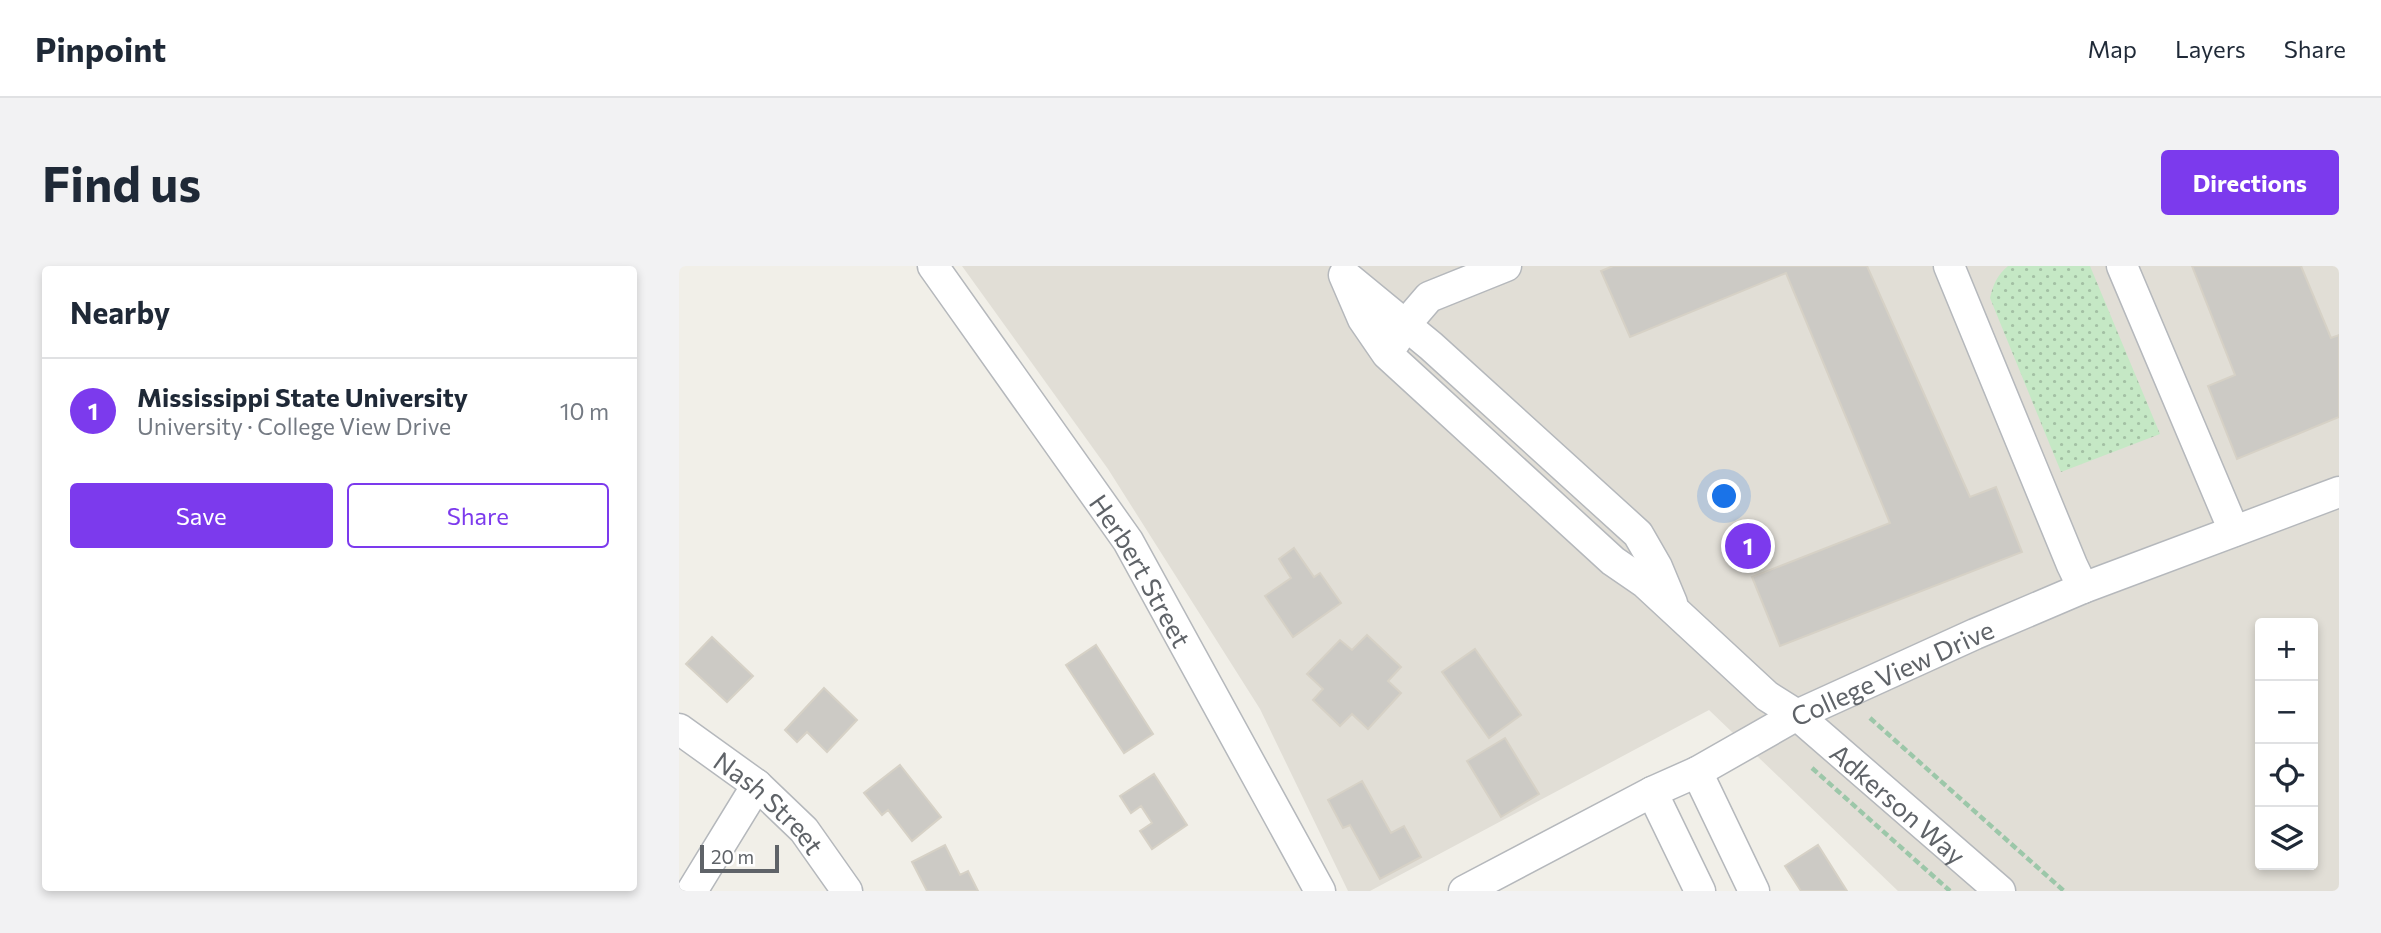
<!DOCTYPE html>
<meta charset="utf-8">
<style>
:root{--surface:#fff;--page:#f2f2f3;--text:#1f2937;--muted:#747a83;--line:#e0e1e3;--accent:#7c3aed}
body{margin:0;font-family:Commissioner,sans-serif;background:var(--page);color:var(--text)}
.controls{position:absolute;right:21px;bottom:21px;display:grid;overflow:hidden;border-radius:7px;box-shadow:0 4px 10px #0003}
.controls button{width:63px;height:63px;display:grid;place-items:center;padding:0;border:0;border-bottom:2px solid var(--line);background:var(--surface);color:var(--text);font:35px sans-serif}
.scale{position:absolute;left:21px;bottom:18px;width:79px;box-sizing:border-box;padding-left:7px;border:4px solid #5f6368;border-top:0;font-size:19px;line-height:24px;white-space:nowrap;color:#5f6368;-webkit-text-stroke:5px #fff;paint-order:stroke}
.you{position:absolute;left:1046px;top:231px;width:24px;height:24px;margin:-18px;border:5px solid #fff;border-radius:50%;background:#1a73e8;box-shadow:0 0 0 10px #1a73e833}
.badge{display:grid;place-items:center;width:46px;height:46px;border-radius:50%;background:var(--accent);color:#fff;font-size:23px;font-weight:700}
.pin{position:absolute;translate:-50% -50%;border:4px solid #fff;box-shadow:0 2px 7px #0006}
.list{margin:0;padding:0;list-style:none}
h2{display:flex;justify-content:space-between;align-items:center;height:91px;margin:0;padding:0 28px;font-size:30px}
h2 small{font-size:23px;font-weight:400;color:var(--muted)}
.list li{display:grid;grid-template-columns:46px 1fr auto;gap:21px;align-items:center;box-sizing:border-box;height:105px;padding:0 28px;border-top:2px solid var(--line)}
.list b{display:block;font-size:26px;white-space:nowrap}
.list p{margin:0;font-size:23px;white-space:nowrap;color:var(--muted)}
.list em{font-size:23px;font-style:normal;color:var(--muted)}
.actions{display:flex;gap:14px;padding:21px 28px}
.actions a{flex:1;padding:16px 0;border:2px solid var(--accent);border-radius:7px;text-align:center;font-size:24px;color:var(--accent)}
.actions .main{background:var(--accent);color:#fff}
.icon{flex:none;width:38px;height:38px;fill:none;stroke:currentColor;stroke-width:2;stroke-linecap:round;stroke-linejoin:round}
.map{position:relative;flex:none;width:1660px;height:625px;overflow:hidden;border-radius:7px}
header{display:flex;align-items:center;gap:42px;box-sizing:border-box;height:98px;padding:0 35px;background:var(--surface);border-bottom:2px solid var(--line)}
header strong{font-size:33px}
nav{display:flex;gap:38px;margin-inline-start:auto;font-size:24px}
.intro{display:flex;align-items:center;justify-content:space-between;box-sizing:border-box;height:168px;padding:0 42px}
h1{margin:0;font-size:49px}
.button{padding:18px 32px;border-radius:7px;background:var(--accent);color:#fff;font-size:24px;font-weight:700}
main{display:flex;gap:42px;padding:0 42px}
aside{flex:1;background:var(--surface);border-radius:7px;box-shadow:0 4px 10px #0003}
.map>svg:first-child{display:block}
</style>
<header>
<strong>Pinpoint</strong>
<nav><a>Map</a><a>Layers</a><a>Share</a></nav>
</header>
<div class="intro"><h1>Find us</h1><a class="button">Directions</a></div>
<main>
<aside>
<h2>Nearby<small></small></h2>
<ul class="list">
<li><span class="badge">1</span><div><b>Mississippi State University</b><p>University · College View Drive</p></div><em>10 m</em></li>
</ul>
<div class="actions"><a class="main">Save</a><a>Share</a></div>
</aside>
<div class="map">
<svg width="1660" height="625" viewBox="0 0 1660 625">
<defs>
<pattern id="grass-dots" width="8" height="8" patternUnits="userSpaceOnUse" patternTransform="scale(1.75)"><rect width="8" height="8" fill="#c5e8c5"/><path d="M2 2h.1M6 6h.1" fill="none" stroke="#a3c0a4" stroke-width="1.8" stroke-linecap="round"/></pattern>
</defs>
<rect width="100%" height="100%" fill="#f1efe8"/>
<!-- education -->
<path fill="#e1ded6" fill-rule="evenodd" d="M283,0h1377v625h-441l-189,-181 -339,181h-22l-88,-182 -152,-240zM1581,357h53v242h-53z"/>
<!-- grass -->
<path fill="url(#grass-dots)" d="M1329,0h82l70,168 -99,38 -71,-174c3,-13 7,-23 18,-32z"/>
<!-- building -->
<path fill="#cccac5" stroke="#d6d1c6" stroke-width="2" d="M934,0h254l103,231 26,-10 26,65 -242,94 -28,-69 138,-54 -104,-250 -156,64 -29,-66z
M1513,0h109l30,72 8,-3v82l-102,42 -29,-73 27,-11z
M615,282l20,29 6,-4 21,30 -48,34 -28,-41 26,-18 -12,-19z
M688,369l34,32 -13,14 13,12 -33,36 -16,-15 -12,12 -27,-26 10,-11 -16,-15 33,-34 12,10z
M33,371l41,39 -26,26 -41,-38z
M417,379l57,89 -29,19 -58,-88z
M796,383l46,66 -32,23 -47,-66z
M145,422l33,32 -30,32 -20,-20 -10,10 -12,-12z
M826,472l34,56 -38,23 -34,-56z
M221,499l41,52 -29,24 -24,-31 -6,5 -18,-22z
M475,508l33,51 -35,24 -12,-18 12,-8 -11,-17 -10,7 -11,-17z
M683,515l29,52 13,-7 17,31 -41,22 -30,-54 -7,3 -15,-28z
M266,579l15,30 8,-4 10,20h-51l-15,-29z
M1139,579l29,46h-46l-16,-25z"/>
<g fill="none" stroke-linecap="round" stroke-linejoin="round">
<!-- minor casing -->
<g stroke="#b5b8bc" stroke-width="33">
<g id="minor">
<path id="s1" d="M254,0l195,275 192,350"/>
<path d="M1270,0l123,299 11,23"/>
<path d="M1443,0l112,265"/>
<path id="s2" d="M665,9l19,44 24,35 226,207 32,22 122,113 30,19 203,176"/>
<path d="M668,11l84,69 207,188 19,33 15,36"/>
<path d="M716,76l10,-17 24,-28 77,-31"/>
<path id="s3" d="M0,463l78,56 47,45 43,61"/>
<path d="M1018,506l57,119"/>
<path d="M973,526l48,99"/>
<path d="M13,625l65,-106"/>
<path id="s4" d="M785,625l188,-99 45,-20 100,-57 178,-81 108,-46 256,-96"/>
</g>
</g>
<!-- path -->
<path stroke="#9cc7a9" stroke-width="4.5" stroke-dasharray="7 3.5" stroke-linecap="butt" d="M1191,452l194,173
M1133,502l138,123"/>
<!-- minor -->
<use href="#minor" stroke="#fff" stroke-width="30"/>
</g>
<g text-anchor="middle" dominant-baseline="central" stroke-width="6" stroke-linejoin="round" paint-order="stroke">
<!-- street labels -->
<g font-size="26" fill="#5f6368" stroke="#fff">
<text stroke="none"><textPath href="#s1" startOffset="369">Herbert Street</textPath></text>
<text stroke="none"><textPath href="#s4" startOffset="481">College View Drive</textPath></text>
<text stroke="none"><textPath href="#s2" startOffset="772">Adkerson Way</textPath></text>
<text stroke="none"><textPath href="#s3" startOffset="117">Nash Street</textPath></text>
</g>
</g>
</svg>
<div class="controls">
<button>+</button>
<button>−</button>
<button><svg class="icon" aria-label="locate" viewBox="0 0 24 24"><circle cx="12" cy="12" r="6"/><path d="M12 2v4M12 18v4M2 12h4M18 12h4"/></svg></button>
<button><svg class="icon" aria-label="layers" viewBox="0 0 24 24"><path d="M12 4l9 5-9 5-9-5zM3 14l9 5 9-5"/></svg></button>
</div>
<div class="scale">20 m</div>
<div class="you"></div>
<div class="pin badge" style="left:1069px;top:280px">1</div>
</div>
</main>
